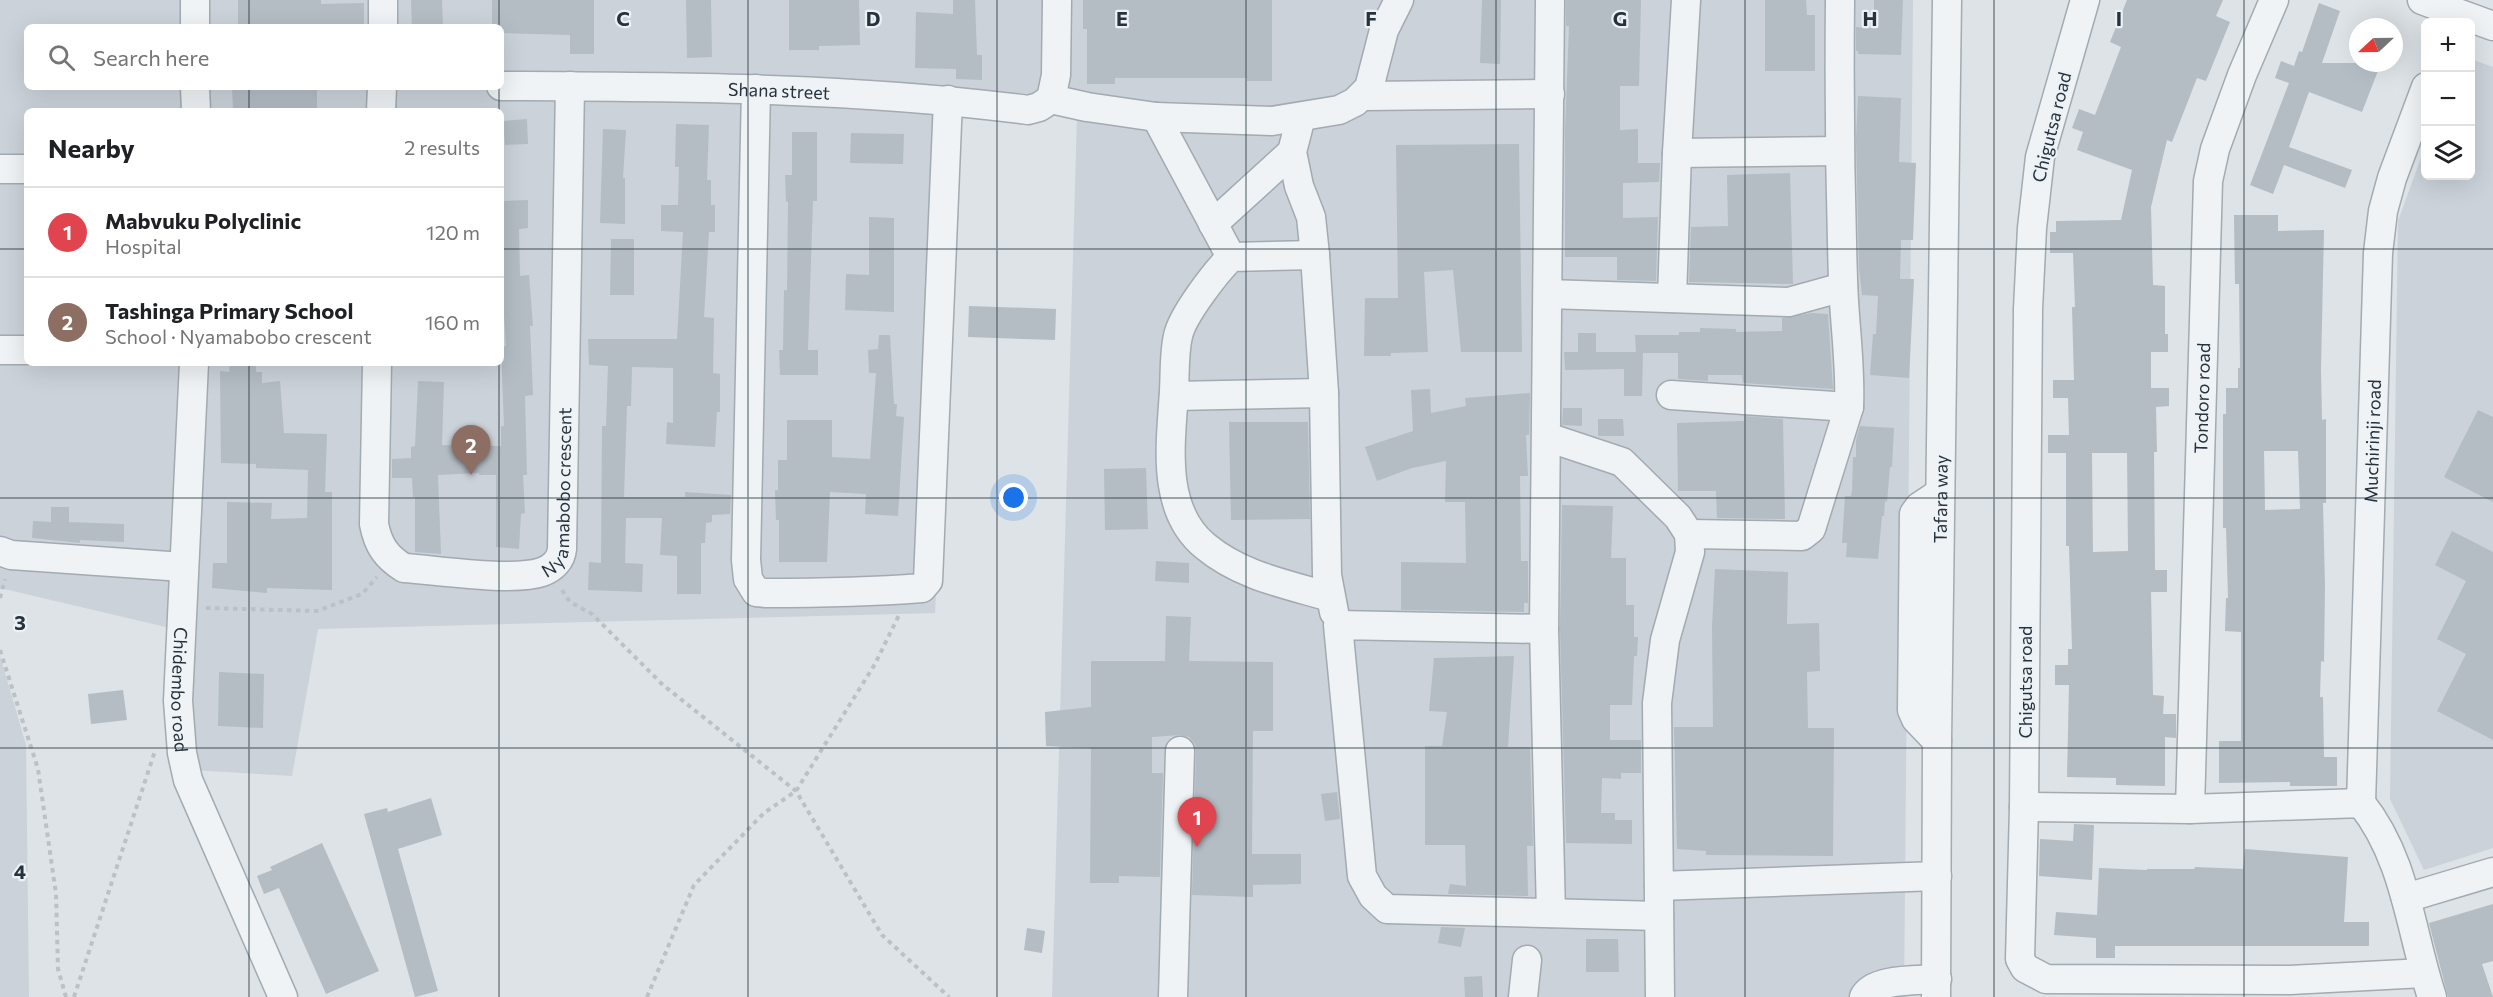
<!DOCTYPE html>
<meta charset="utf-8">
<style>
:root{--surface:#fff;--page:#f6f6f6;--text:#202124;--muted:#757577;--line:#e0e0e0;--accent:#111827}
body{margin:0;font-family:Commissioner,sans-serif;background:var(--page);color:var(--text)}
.controls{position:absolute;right:18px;top:18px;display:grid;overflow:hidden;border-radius:9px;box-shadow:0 6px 24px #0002}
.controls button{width:54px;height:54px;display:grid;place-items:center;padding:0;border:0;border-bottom:2px solid var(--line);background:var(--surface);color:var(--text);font:30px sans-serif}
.compass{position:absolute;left:2349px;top:18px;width:54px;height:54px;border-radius:50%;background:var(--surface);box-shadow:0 6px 24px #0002;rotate:248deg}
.you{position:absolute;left:1014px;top:498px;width:21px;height:21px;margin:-15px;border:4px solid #fff;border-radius:50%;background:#1a73e8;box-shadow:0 0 0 9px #1a73e833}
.badge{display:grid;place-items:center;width:39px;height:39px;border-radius:50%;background:var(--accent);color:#fff;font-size:20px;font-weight:700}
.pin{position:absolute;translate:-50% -50px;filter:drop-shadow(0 2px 3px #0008)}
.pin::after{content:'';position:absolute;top:32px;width:21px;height:18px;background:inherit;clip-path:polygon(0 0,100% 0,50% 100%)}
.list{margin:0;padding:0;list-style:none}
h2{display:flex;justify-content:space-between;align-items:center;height:78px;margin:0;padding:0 24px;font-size:26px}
h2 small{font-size:20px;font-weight:400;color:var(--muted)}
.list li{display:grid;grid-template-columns:39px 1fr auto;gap:18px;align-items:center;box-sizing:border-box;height:90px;padding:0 24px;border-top:2px solid var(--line)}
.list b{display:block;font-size:22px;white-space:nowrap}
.list p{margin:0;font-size:20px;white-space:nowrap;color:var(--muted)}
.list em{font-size:20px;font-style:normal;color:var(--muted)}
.icon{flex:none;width:33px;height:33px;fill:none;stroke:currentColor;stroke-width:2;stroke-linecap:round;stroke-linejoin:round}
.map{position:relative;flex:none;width:2493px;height:997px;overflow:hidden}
.search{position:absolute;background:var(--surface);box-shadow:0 6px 24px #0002;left:24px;top:24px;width:480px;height:66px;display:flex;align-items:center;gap:15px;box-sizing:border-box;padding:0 21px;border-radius:9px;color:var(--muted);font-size:22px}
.panel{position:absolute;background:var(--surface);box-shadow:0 6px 24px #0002;left:24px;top:108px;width:480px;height:258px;border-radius:9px}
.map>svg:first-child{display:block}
</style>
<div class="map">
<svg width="2493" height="997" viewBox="0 0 2493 997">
<rect width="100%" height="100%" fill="#dde3e7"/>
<!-- built -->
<path fill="#cbd2d9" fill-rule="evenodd" d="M0,0h1913l-9,997h-852l25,-881 -117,-1 -25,498 -617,16 -26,147 -118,-7 -4,-141 -170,-40zM27,27h474v60h-474zM27,111h474v252h-474z
M2471,59l22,8v781l-69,22 -34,-71 8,-578 27,-74 1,29h44z
M0,656l26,89 3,252h-29z"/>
<!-- building -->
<path fill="#b4bdc4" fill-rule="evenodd" d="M238,0h83v4l43,-1v24h-126z
M411,0h31l1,27h-31z
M492,0h102v54h-24v-19l-69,-2v-6h-9z
M686,0h25l1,57 -25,1z
M789,0h70l1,45 -41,1v4h-30z
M953,0h22l2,55h5v25l-26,-1v-10l-41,-1 1,-56 37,2z
M1083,0h189v81h-25v-3h-132v6h-28v-55h-4z
M1482,0h19l-1,64 -20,-1z
M1566,0h75l-2,86h-19v44l18,-1v34h22l-1,19 -36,1v35l35,-1 -2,64 -39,-1v-23h-52v-127l4,-104h-3z
M1765,0h41l1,15h8v56h-50z
M1874,0h29l-2,55 -43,-1v-3h-2v-24l15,1v-3h3z
M2127,0h96l-7,16 14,6 -24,59 -9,-3 -25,64 -5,-2 -16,67 2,78 12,1v48h3v18h-17v36h18v18l-13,1 1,45h-3l1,118h12v22h-16l2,103 11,1 -1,18h13v24l-11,-1v49l-49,-1v-7l-49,-1 2,-92h-14v-20h13v-16h4l-3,-103h-3v-93h-18v-18h21l-1,-37h-15v-18h21l-2,-73h3l-2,-54h-23v-21h6v-11l65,-1 11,-50 -55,-20 6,-18 -11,-4 7,-19 16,6 26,-68 -11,-5zM2092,453h35l1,98 -35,1z
M2319,3l21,8 -18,52h59l-19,49 -53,-20 -20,55 63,23 -7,18 -61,-23 -11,29 -23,-9 39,-102 -14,-5 6,-17 13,5 5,-15 3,1z
M232,87h85v24h-84z
M1858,96l43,2 -2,64 17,1 -3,77h-12l-1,39h14l-5,99 -39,-3 3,-41h3l2,-38 -16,-1 -3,-27 -3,-129z
M527,119l1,25 -23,1 -2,-24z
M676,124l33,1 -2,55h4v25h4v27h-6l-5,85 10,1 -1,55 7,1v38h-3l-2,35 -49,-3 1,-22 6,1v-55l-41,-1 -1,39h-4l-3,91h61v-5l46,3 -1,19 -18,1v7l-6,1 -1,20h-4v51h-24v-38l-17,-1 2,-37h-36l-1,45 18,1 -1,28 -54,-2 1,-28 12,1 1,-137h4l2,-60 -19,-1 -1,-26h89l6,-107 -22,-1v-26h17l1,-38h-4z
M603,129l23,1 -3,48h2v46l-25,-1z
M792,132h25v69h-4l-5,149h10v25h-38l-1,-25h4l1,-60h3l1,-89 -2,1 -1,-27h7z
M851,133l53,1 -1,30 -53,-1z
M1519,144l3,208h-61l-8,-82 -29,2 4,80 -37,1v3h-27l1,-58h33l-2,-153z
M1790,173l3,111 -104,-2 2,-55 37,-1 -1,-51z
M528,200v28l-9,1 1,47 9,-1 4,51h-3l3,69 -8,1 2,79h-4l2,38 -4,1 -2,35 -23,-2v-72h-17v-2l-41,2 3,79 -26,-2v-55h-2l-1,-19h-20v-19l19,-1v-11l4,-1 3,-65 26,1 -2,63 59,1v-20h3l-3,-79 5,-1 -5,-76v-69z
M2234,215h44v16l46,-1 -3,139 1,51 4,-1v84h-3l2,83 -1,76 -3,-1 -1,36h3l1,60h13v29h-47v-4l-71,1v-42h22v-109l-16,-1 1,-33h2l-2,-70h-3v-114h3v-26h12v-20h2l-1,-84h-4zM2264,451h34l2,58 -35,1z
M869,217l25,1v94l-49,-2 1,-36 23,1z
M611,239h23v56h-24z
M969,306l87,3 -1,31 -87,-3z
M1812,313l16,1 5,75 -90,-6 -1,-8h-34v6l-30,-2v-26h-35l-1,43h-18v-27l-59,1 -1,-18h14v-19h18v19h40l-1,-17h44v-3h21v-4l36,1v3l46,-1v-13z
M879,335h11l4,69h3l-1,12 8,1 -6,99 -33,-2 1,-20 -36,-2 -3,70h-48v-42h-3l-1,-30h3v-30h9v-40h45v37l38,2 6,-86h-7l-1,-23 10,-1z
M230,363h26v9h6v11l18,-2 4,52 43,1 -2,58h7v98l-65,-2v5l-55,-5 1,-25h14v-61l45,1 -1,16 36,-1 1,-48 -52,-2v-4l-35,-1 -1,-92 9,1z
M1430,389l1,24 35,-7 -1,-8 65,-5 -1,42h-3l2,41h-8l1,85h7v42h-4v9l-123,-2v-48l65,1 -1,-61h-20l1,-41 -34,7 -35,13 -12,-34 48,-16 -2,-41z
M1563,408h19v18l-20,-1z
M2478,410l15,7v85l-49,-25z
M1744,416l39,3 2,100 -68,-1 -1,-27h-38l-1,-68 67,-2z
M1598,419h25l1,17h-26z
M1229,422h79l2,97 -79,1z
M1860,426l34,2 -2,39h-2l-3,35 -2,-1 -1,15h-2l-4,43 -32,-2 1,-14h-5l3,-47h6l1,-5 1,-34h3v-17z
M1146,468l2,61 -43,1 -1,-61z
M1562,505l51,1 -2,52h15v47h8v32h4l-1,19h-3l-2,49h-22v35h31v33h-20v6l-19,-1 -1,35h14v7h17v24l-66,-1 -6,-214z
M51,507h18v15l55,2v18l-44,-2v3l-48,-5 1,-17 18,1z
M2452,531l41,21v188l-56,-29 29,-57 -29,-15 29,-58 -31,-16z
M1156,561l33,2v20l-34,-2z
M1715,569l73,3 -1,52 32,-1 1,48 -13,1 1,56h26l-1,128 -127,-1v-4l-29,-2 -3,-122h39l-1,-101z
M1166,616l25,1 -2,44 84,1v69h-20l-1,123h49v30l-48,1v12l-61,-2 4,-144 -1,-7 -6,-7 -9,-2 -28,2v36h11l-3,104 -41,-1v7h-29l1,-135 -45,-2 -1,-34 46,-5v-46h74z
M1514,656l-6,91h22l3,99h-6l1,50 -80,-2 2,-10 16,2 -1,-41h-40v-99h17l5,-34 -18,-1 5,-53z
M219,672l45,2 -1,54 -45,-2z
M123,690l4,30 -36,4 -3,-30z
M1337,792l3,27 -15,2 -4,-27z
M431,798l11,37 -44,14 40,142 -23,6 -51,-183 23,-6 1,4z
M2074,824l20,1 -2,55 -53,-4 1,-37 33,2z
M322,843l57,128 -53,23 -47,-106 -15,6 -7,-18 15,-6 -2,-3z
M2245,849l103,8 -4,65h25v24h-254v12h-19v-20l-42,-3 2,-23 41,3 2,-47 48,2v-1h47l1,-2 48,2z
M2493,904v57l-11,3 11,33h-45l-19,-74z
M1441,927l24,1 -4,19 -23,-4z
M1027,928l18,3 -3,22 -18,-3z
M1586,939h32l1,33h-33z
M1482,976l1,21h-18l-1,-20z"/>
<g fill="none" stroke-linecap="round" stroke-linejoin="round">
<!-- minor casing -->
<g stroke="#a2abb1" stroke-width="31">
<g id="minor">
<path d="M195,0v27"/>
<path d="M1550,0l-6,629 7,284"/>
<path d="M2085,0l-45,157 -8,71 -4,81 -4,498 -4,152 5,9 21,11 244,1 134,-7"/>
<path d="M2422,0l71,26"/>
<path d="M383,27v-27"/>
<path id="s1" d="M501,86c176,1 352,1 527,24l11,-3 12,-8"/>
<path d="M195,87l1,24"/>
<path d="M756,89l-10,471 2,19 8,13 10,1c52,0 104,-1 156,-5l6,-7 20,-481"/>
<path d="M1364,96l186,-2"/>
<path d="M1051,99l36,8 69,10 116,4 67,-11 16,-8 14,-14 15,-58 15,-30"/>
<path d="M1051,99l5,-24 1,-75"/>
<path d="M381,111l1,-24"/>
<path d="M1156,117l75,140"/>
<path d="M1301,117l-9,35 7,34 12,31 4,38 9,138 3,182 7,37"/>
<path d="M1677,153l162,-2"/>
<path d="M0,169h27"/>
<path d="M1213,224l79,-72"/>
<path d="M1315,255l-84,2c-16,16 -49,59 -53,79 -4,17 -3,38 -4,55 -3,51 -14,118 31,155 36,30 81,38 125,51"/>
<path d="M1548,294l241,8 54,-15"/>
<path d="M1672,298l5,-145 9,-153"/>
<path d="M0,350h27"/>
<path id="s2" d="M194,363l-16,338 4,52 6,27 95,217"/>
<path id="s3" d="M377,363l-3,161c4,21 12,33 30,44 33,2 109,14 138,4 11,-4 19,-12 20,-23l8,-463"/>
<path d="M1671,395l178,12"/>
<path d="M1174,396l150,-3"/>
<path d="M1547,437l75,25 56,55 11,17 1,18 -25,88 -8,63 3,294"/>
<path d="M1689,534l113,2 9,-7 38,-122c2,-43 -5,-85 -6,-128 -3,-93 -4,-186 -3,-279"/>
<path d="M0,551l11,4 172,12"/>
<path d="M1544,629l-206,-4 24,251 11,20 14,13 272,7"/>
<path d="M1937,741l-21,-22 -4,-9 2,-196 5,-7 21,-14"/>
<path id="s4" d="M2361,803l17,-550 5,-42 9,-33 34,-91"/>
<path d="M2024,807l166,2 171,-6c45,56 49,127 71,194"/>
<path id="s5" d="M2190,809l18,-628 7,-32 27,-74 32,-75"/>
<path d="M1659,886l278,-10"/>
<path d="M2406,898l87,-26"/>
<path d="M1173,997l7,-246"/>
<path d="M1523,997l4,-37"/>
<path d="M1864,997c10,-19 53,-16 73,-18"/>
<path id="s6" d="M1936,997l1,-256 10,-741"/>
</g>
</g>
<!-- path -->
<path stroke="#bbc1c5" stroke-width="4" stroke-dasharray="4.5 4.5" stroke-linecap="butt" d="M562,590l8,12 22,12 71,71 133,106 86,144 67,62
M0,598l5,-19
M206,608l111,3 45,-17 15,-17
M0,650l38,119 18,125 2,75 8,28
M74,997l81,-246
M647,997l47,-112 70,-72 32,-22 79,-127 25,-51"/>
<!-- minor -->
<use href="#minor" stroke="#eff3f5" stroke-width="28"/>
</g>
<!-- grid -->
<path fill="none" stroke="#26333e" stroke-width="1.5" stroke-opacity="0.55" d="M249,0v27M499,0v27M748,0v997M997,0v997M1246,0v997M1496,0v997M1745,0v997M1994,0v997M2244,0v997M249,87v24M499,87v24M0,249h27M501,249h1992M249,363v634M499,363v634M0,498h2493M0,748h2493"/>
<g text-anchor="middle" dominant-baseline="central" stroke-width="4.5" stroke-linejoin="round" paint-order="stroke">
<!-- street labels -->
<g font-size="18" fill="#26333e" stroke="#ecf1f5">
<text stroke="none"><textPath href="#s1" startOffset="278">Shana street</textPath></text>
<text transform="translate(2051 127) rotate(-76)">Chigutsa road</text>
<text stroke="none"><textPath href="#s5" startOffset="411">Tondoro road</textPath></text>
<text stroke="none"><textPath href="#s4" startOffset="362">Muchirinji road</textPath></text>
<text stroke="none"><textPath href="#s3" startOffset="442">Nyamabobo crescent</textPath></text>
<text stroke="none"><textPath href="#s6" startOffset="498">Tafara way</textPath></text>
<text transform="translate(2025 682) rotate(-90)">Chigutsa road</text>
<text stroke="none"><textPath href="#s2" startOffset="327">Chidembo road</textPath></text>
</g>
</g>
<g font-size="20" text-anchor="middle" font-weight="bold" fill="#26333e" stroke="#ecf1f5" stroke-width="4.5" stroke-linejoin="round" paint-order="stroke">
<text x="623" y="26">C</text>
<text x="873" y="26">D</text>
<text x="1122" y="26">E</text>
<text x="1371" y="26">F</text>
<text x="1620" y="26">G</text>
<text x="1870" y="26">H</text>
<text x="2119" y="26">I</text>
<text x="20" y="630">3</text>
<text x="20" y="879">4</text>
</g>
</svg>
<div class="controls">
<button>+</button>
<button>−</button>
<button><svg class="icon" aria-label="layers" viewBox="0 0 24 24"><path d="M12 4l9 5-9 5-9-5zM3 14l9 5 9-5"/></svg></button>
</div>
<svg class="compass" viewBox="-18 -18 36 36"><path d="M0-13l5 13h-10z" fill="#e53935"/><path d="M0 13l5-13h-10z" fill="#757577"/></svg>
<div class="you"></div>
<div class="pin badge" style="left:1197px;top:847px;background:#e0444e">1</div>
<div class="pin badge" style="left:471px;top:475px;background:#8d6e63">2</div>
<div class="search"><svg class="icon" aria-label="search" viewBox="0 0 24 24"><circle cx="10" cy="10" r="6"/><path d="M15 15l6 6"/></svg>Search here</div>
<section class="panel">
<h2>Nearby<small>2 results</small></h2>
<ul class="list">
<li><span class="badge" style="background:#e0444e">1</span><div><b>Mabvuku Polyclinic</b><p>Hospital</p></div><em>120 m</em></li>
<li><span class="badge" style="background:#8d6e63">2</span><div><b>Tashinga Primary School</b><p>School · Nyamabobo crescent</p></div><em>160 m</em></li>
</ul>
</section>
</div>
